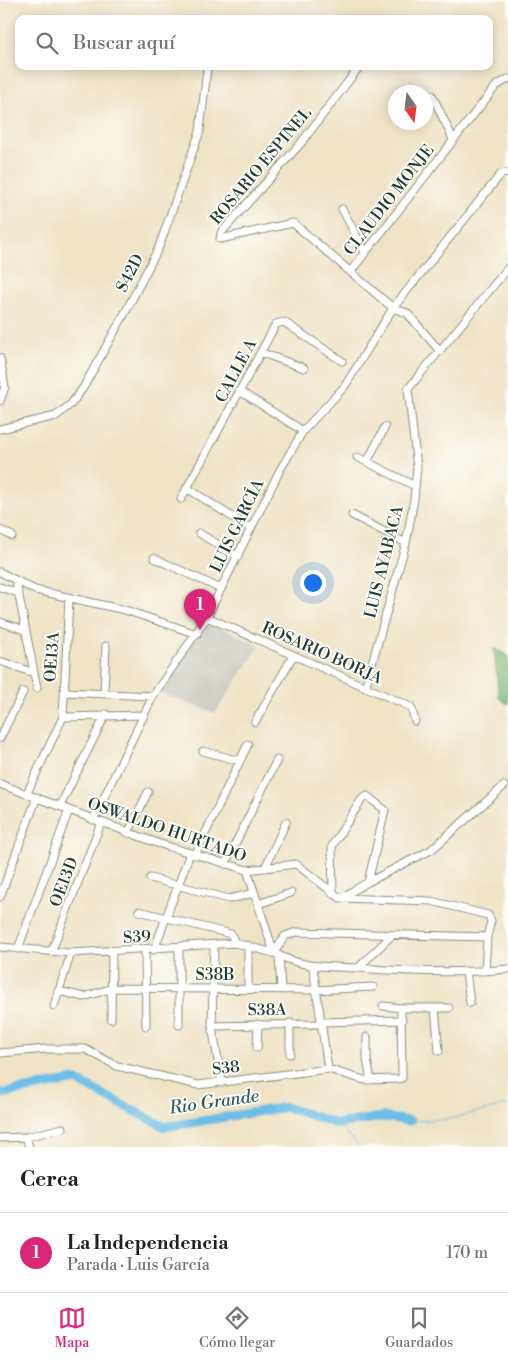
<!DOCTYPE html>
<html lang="es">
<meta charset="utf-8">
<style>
:root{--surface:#fff;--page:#f2f2f2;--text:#202124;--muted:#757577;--line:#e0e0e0;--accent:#db2777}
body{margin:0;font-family:"Libre Bodoni",serif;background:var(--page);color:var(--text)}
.compass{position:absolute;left:388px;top:85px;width:45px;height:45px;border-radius:50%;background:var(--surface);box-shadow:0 2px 12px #0003;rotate:166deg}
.you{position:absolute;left:312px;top:582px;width:18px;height:18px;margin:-12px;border:4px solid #fff;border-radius:50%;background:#1a73e8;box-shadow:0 0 0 8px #1a73e833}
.badge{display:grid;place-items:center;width:32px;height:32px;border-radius:50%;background:var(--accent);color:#fff;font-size:16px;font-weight:700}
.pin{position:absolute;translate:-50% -41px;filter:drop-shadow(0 1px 2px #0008)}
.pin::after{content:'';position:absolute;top:26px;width:18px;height:15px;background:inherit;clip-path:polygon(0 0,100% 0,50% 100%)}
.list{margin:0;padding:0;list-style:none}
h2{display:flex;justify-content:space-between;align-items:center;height:65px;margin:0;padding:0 20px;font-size:21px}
h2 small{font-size:16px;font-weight:400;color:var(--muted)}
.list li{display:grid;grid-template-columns:32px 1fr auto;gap:15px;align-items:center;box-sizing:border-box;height:80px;padding:0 20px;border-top:1px solid var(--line)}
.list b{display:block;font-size:19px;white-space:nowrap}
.list p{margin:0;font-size:16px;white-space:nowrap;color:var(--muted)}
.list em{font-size:16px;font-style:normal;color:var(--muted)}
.icon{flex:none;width:28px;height:28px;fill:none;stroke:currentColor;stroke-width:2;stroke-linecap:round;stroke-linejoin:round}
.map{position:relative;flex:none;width:508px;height:1147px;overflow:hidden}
.search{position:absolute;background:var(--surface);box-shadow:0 2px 12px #0003;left:15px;right:15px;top:15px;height:55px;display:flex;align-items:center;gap:12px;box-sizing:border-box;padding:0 18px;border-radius:10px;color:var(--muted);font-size:19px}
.sheet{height:145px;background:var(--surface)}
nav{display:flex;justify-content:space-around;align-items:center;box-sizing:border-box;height:70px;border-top:1px solid var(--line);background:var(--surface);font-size:14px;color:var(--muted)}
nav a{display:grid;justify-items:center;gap:2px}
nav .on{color:var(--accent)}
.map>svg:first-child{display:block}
</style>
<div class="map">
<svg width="508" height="1147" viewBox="0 0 508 1147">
<rect width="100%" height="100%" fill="#fdfcf7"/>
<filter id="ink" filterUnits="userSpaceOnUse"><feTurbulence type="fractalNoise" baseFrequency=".02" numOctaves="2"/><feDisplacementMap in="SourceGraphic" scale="10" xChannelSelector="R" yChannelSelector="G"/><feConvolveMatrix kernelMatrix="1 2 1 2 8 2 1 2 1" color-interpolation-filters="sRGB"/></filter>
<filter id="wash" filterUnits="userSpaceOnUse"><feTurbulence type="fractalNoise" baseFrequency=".0096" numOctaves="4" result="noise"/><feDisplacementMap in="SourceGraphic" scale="20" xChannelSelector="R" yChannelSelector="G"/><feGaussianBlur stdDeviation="1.12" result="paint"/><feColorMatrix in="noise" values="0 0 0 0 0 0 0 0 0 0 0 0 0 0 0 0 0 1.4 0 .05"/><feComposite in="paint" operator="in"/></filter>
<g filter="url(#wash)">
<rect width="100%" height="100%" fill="#eee3c5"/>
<!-- industrial -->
<path fill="#c6c5b8" d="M208,621l52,25 -45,67 -57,-21z"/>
<!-- forest -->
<path fill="#80bc7a" stroke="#507c57" d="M494,648l14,8v48l-9,-6z"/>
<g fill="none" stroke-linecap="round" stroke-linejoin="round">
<!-- stream -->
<path stroke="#6cbee7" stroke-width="1" d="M410,1121l39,-2 59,-14
M337,1124l23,23"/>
<!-- river -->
<path stroke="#6cbee7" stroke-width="9" d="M0,1094l75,-14 90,47 121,-20 51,17 45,-7 28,4"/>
</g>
</g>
<g filter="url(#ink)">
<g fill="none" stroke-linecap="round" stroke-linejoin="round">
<!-- minor casing -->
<g stroke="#86907c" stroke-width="9">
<path id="minor" d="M360,66l-59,77 -80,90 -1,6 73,-16 100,85 108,-134 7,-1
M432,95l21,44
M342,209l23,43
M351,271l145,-185 12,-7
M262,353l42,15
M0,358l5,29 -5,14
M241,392l62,39
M0,429l56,-13 15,-12 12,-16 43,-77 33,-64 41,-116 7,-62
M357,457l58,29
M367,462l18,-35
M187,488l64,41
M181,499l95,-175 8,-2 58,39
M352,515l54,28
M0,530l12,6
M199,533l39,24
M154,558l67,31
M0,572l35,18 90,20 72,24
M16,581l21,107
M0,587l18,6
M207,617l204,90 4,14
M0,622l25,8
M0,661l34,12
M365,688l41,-145 8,-44 3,-32 -9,-78 100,-121
M64,692l89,4
M104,692l2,-46
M63,717l81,-2
M255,722l38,-66
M0,738l23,-46
M203,751l37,10
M0,784l157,59 90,27 27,83c30,16 53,13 85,15 50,4 99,6 149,1
M27,793l36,-76 6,-118
M60,806l46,-92
M93,820l60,-124 54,-79 73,-147 23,-39 42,-45 48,-78 14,5 32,37
M128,833l20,-41
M195,855l53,-111
M225,864l52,-104
M265,868l21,-46
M247,870l49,-6 44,34 91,3 57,14 3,6 -4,16 -2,34
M150,878l79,21 26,-6
M368,882l63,-32 73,-64
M333,894l-1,-48 30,-47 5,-3 18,14 -17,72 -27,16
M0,897l37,-100
M258,904l33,-11
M139,911l92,23 4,9
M214,945l-2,81 10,57
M248,945v44
M0,947l71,6 164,-10 39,10 11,-17 11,-4 191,5
M18,949l51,-139
M52,950l49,-127
M145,950l1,76
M154,950l36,-97
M279,956l2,32
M313,967l15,102
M358,968l34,-33
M466,971l4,32
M58,991l26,6 29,-9 202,2 58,-3
M54,1006l17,-53
M383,1006l18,2
M435,1008h14
M111,1019l1,-67
M290,1023v31
M179,1025v-78
M212,1026l106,-2 3,-2 81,-2
M367,1037v23l4,20
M257,1048l1,-24
M0,1053l47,-4h38l32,17 81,19 130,-16 36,11 35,-1 3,-1v-4l-1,-66h34l4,43
M26,1137l3,10
M0,1138l26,-1 37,-9"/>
</g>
<!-- minor -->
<use href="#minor" stroke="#fff" stroke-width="7"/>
</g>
</g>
<g text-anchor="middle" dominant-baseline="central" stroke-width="4" stroke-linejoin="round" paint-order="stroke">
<!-- street labels -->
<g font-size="16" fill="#1f3d34" stroke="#fdfcf7">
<text transform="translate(261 166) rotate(-50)">ROSARIO ESPINEL</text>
<text transform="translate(389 200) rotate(-52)">CLAUDIO MONJE</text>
<text transform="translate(130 273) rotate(-63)">S42D</text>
<text transform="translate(236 371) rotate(-62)">CALLE A</text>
<text transform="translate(237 526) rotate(-64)">LUIS GARCÍA</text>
<text transform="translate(384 562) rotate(-76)">LUIS AYABACA</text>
<text transform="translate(322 653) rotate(24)">ROSARIO BORJA</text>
<text transform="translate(52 657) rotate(-86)">OE13A</text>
<text transform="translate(167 830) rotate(19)">OSWALDO HURTADO</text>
<text transform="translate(64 882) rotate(-69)">OE13D</text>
<text transform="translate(137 937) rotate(-4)">S39</text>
<text x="215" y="975">S38B</text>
<text transform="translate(267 1010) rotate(-1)">S38A</text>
<text transform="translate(226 1068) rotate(-6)">S38</text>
</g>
<!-- water labels -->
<g font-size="18" font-style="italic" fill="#325d61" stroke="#fdfcf7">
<text transform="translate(214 1102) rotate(-8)">Rio Grande</text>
</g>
</g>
</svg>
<svg class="compass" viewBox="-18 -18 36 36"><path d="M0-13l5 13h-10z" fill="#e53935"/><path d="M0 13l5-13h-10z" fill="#757577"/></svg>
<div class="you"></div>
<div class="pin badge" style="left:200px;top:630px">1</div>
<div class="search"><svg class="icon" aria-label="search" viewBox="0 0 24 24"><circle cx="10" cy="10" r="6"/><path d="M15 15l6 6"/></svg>Buscar aquí</div>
</div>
<section class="sheet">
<h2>Cerca<small></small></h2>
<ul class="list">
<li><span class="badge">1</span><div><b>La Independencia</b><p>Parada · Luis García</p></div><em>170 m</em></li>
</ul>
</section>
<nav>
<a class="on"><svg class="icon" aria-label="map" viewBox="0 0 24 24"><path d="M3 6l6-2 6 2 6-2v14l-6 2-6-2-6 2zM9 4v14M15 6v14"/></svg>Mapa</a>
<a><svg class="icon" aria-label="directions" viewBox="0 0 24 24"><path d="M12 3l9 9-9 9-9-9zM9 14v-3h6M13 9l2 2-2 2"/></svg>Cómo llegar</a>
<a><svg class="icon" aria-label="saved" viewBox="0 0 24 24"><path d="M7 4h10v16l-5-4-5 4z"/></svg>Guardados</a>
</nav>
